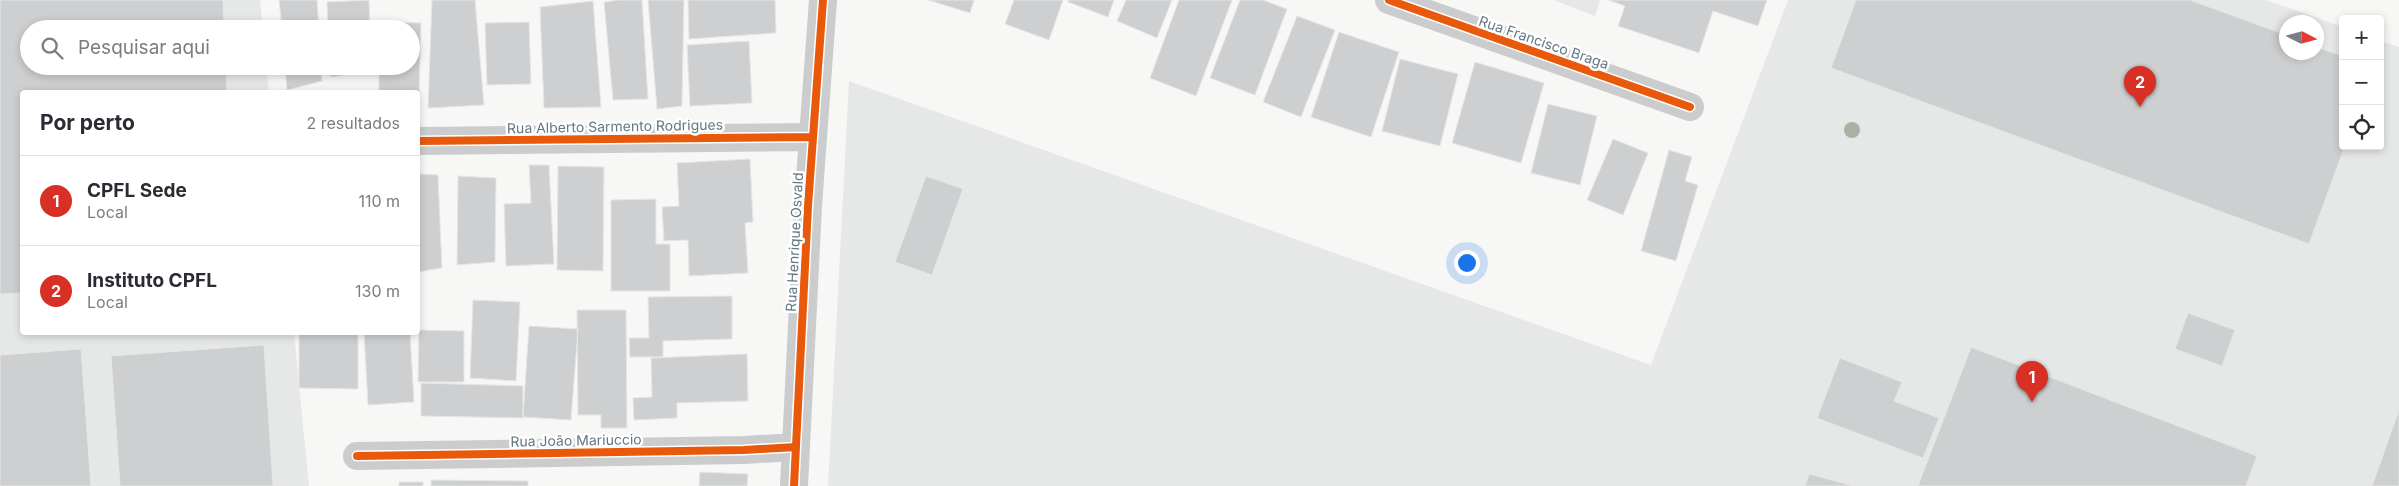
<!DOCTYPE html>
<html lang="pt">
<meta charset="utf-8">
<style>
:root{--surface:#fff;--page:#f7f7f7;--text:#2b2b33;--muted:#7c7c81;--line:#e1e1e2;--accent:#d93025}
body{margin:0;font-family:Inter,sans-serif;background:var(--page);color:var(--text)}
.controls{position:absolute;right:15px;top:15px;display:grid;overflow:hidden;border-radius:5px;box-shadow:0 2px 8px #0003}
.controls button{width:45px;height:45px;display:grid;place-items:center;padding:0;border:0;border-bottom:1px solid var(--line);background:var(--surface);color:var(--text);font:25px sans-serif}
.compass{position:absolute;left:2279px;top:15px;width:45px;height:45px;border-radius:50%;background:var(--surface);box-shadow:0 2px 8px #0003;rotate:96deg}
.you{position:absolute;left:1466px;top:262px;width:18px;height:18px;margin:-12px;border:4px solid #fff;border-radius:50%;background:#1a73e8;box-shadow:0 0 0 8px #1a73e833}
.badge{display:grid;place-items:center;width:32px;height:32px;border-radius:50%;background:var(--accent);color:#fff;font-size:16px;font-weight:700}
.pin{position:absolute;translate:-50% -41px;filter:drop-shadow(0 1px 2px #0008)}
.pin::after{content:'';position:absolute;top:26px;width:18px;height:15px;background:inherit;clip-path:polygon(0 0,100% 0,50% 100%)}
.list{margin:0;padding:0;list-style:none}
h2{display:flex;justify-content:space-between;align-items:center;height:65px;margin:0;padding:0 20px;font-size:21px}
h2 small{font-size:16px;font-weight:400;color:var(--muted)}
.list li{display:grid;grid-template-columns:32px 1fr auto;gap:15px;align-items:center;box-sizing:border-box;height:90px;padding:0 20px;border-top:1px solid var(--line)}
.list b{display:block;font-size:19px;white-space:nowrap}
.list p{margin:0;font-size:16px;white-space:nowrap;color:var(--muted)}
.list em{font-size:16px;font-style:normal;color:var(--muted)}
.icon{flex:none;width:28px;height:28px;fill:none;stroke:currentColor;stroke-width:2;stroke-linecap:round;stroke-linejoin:round}
.map{position:relative;flex:none;width:2399px;height:486px;overflow:hidden}
.search{position:absolute;background:var(--surface);box-shadow:0 2px 8px #0003;left:20px;top:20px;width:400px;height:55px;display:flex;align-items:center;gap:12px;box-sizing:border-box;padding:0 18px;border-radius:28px;color:var(--muted);font-size:19px}
.panel{position:absolute;background:var(--surface);box-shadow:0 2px 8px #0003;left:20px;top:90px;width:400px;height:245px;border-radius:5px}
.map>svg:first-child{display:block}
</style>
<div class="map">
<svg width="2399" height="486" viewBox="0 0 2399 486">
<rect width="100%" height="100%" fill="#f7f7f6"/>
<!-- built -->
<path fill="#e6e8e8" fill-rule="evenodd" d="M0,0h260l3,29h-234v37h237l3,26h-247v240l272,1 15,153h-309z
M1553,0h47l-5,16z
M1788,0h478l77,27v119h37v-105l19,6v439h-1571l21,-405 802,284zM2286,22h30v30h-30z"/>
<!-- building -->
<path fill="#cdcfd0" stroke="#e6e6e6" d="M0,0h223l1,29h-195v37h197l1,26h-205v201l-22,1z
M279,0h38l2,29h-37z
M369,0l1,29h-42l-1,-27z
M432,0h43l9,105 -56,3z
M619,0h23l6,99 -35,1 -9,-98z
M648,0h36l-2,106 -25,3z
M688,0h87l1,33 -87,6z
M928,0h46l-4,13z
M1014,0h49l-14,40 -44,-16z
M1068,0h46l-6,17 -40,-15z
M1126,0h46l-15,38 -40,-17z
M1179,0h53l-36,96 -46,-18z
M1240,0h23l24,9 -32,86 -45,-17z
M1608,0h159l-9,26 -45,-15 -14,42 -81,-27 7,-20z
M1856,0h334l96,35v17h30v-5l27,9v90h2l-36,98 -478,-176z
M593,1l8,106 -57,1 -4,-101z
M1297,16l38,14 -34,87 -38,-15z
M380,22l41,1 -2,72 -1,-3h-39v-26h32v-37h-31z
M529,22l2,62 -44,1 -2,-62z
M1339,32l60,20 -28,85 -60,-20z
M749,41l3,62 -62,3 -3,-61z
M1400,59l58,15 -18,72 -58,-15z
M1475,62l69,21 -23,80 -69,-20z
M285,66h36l1,15 -35,9z
M330,66h41v5l-40,6z
M1548,104l49,12 -17,69 -49,-12z
M1613,139l35,14 -25,62 -36,-15z
M1669,150l23,7 -7,24 13,4 -22,76 -35,-10z
M750,159l3,63 -8,1 3,50 -59,3 -1,-36 -24,1 -2,-34 17,-1 -2,-43z
M529,165h20l5,99 -48,2 -2,-62 27,-1z
M558,166l46,1 -1,104 -46,-1z
M418,174l20,1 4,93 -24,4z
M458,176l38,2 -1,84 -38,3z
M926,176l37,13 -31,86 -37,-13z
M656,199v45h14v47h-59v-91z
M732,296v43l-69,2v16h-33l-1,-19h20l-1,-41z
M473,300l47,2 -4,79 -46,-3z
M577,310h49l1,118h-26v-13h-23z
M2188,313l47,17 -13,36 -47,-17z
M529,326l49,3 -7,91 -48,-3z
M419,330l45,1v51h-46z
M299,332h59v57l-59,-1z
M364,332h46l4,70 -46,3z
M264,345l9,141h-153l-9,-130z
M1971,347l286,109 -11,30h-328z
M81,349l10,137h-91v-131z
M747,354l1,47 -71,2v15l-43,2 -1,-22 19,-1 -1,-39z
M1840,358l62,24 -8,19 45,17 -16,40 -106,-40z
M421,383l102,3v32l-102,-2z
M2399,410v76h-27z
M700,472l48,2 -1,12h-48z
M1809,474l45,12h-49z
M431,480l97,1v5h-97z
M399,482h24v4h-24z"/>
<g fill="none" stroke-linecap="round" stroke-linejoin="round">
<!-- minor -->
<path stroke="#cbcccd" stroke-width="28" d="M1389,0l301,107
M418,141l395,-4
M357,456l387,-6 52,-3
M794,486l14,-280 15,-206"/>
<!-- cycleway casing -->
<g stroke="#fff" stroke-width="11">
<path id="cycleway" d="M1389,0l301,107
M418,141l395,-4
M357,456l387,-6 52,-3
M794,486l14,-280 15,-206"/>
</g>
<!-- cycleway -->
<use href="#cycleway" stroke="#e8590c" stroke-width="8"/>
</g>
<!-- trees -->
<circle fill="#a8b2a4" cx="1852" cy="130" r="8"/>
<g text-anchor="middle" dominant-baseline="central" stroke-width="5" stroke-linejoin="round" paint-order="stroke">
<!-- street labels -->
<g font-size="14" fill="#617882" stroke="#fff">
<text transform="translate(1544 42) rotate(19)">Rua Francisco Braga</text>
<text transform="translate(615 126) rotate(-1)">Rua Alberto Sarmento Rodrigues</text>
<text transform="translate(794 242) rotate(-87)">Rua Henrique Osvald</text>
<text transform="translate(576 440) rotate(-1)">Rua João Mariuccio</text>
</g>
</g>
</svg>
<div class="controls">
<button>+</button>
<button>−</button>
<button><svg class="icon" aria-label="locate" viewBox="0 0 24 24"><circle cx="12" cy="12" r="6"/><path d="M12 2v4M12 18v4M2 12h4M18 12h4"/></svg></button>
</div>
<svg class="compass" viewBox="-18 -18 36 36"><path d="M0-13l5 13h-10z" fill="#e53935"/><path d="M0 13l5-13h-10z" fill="#7c7c81"/></svg>
<div class="you"></div>
<div class="pin badge" style="left:2032px;top:402px">1</div>
<div class="pin badge" style="left:2140px;top:107px">2</div>
<div class="search"><svg class="icon" aria-label="search" viewBox="0 0 24 24"><circle cx="10" cy="10" r="6"/><path d="M15 15l6 6"/></svg>Pesquisar aqui</div>
<section class="panel">
<h2>Por perto<small>2 resultados</small></h2>
<ul class="list">
<li><span class="badge">1</span><div><b>CPFL Sede</b><p>Local</p></div><em>110 m</em></li>
<li><span class="badge">2</span><div><b>Instituto CPFL</b><p>Local</p></div><em>130 m</em></li>
</ul>
</section>
</div>
